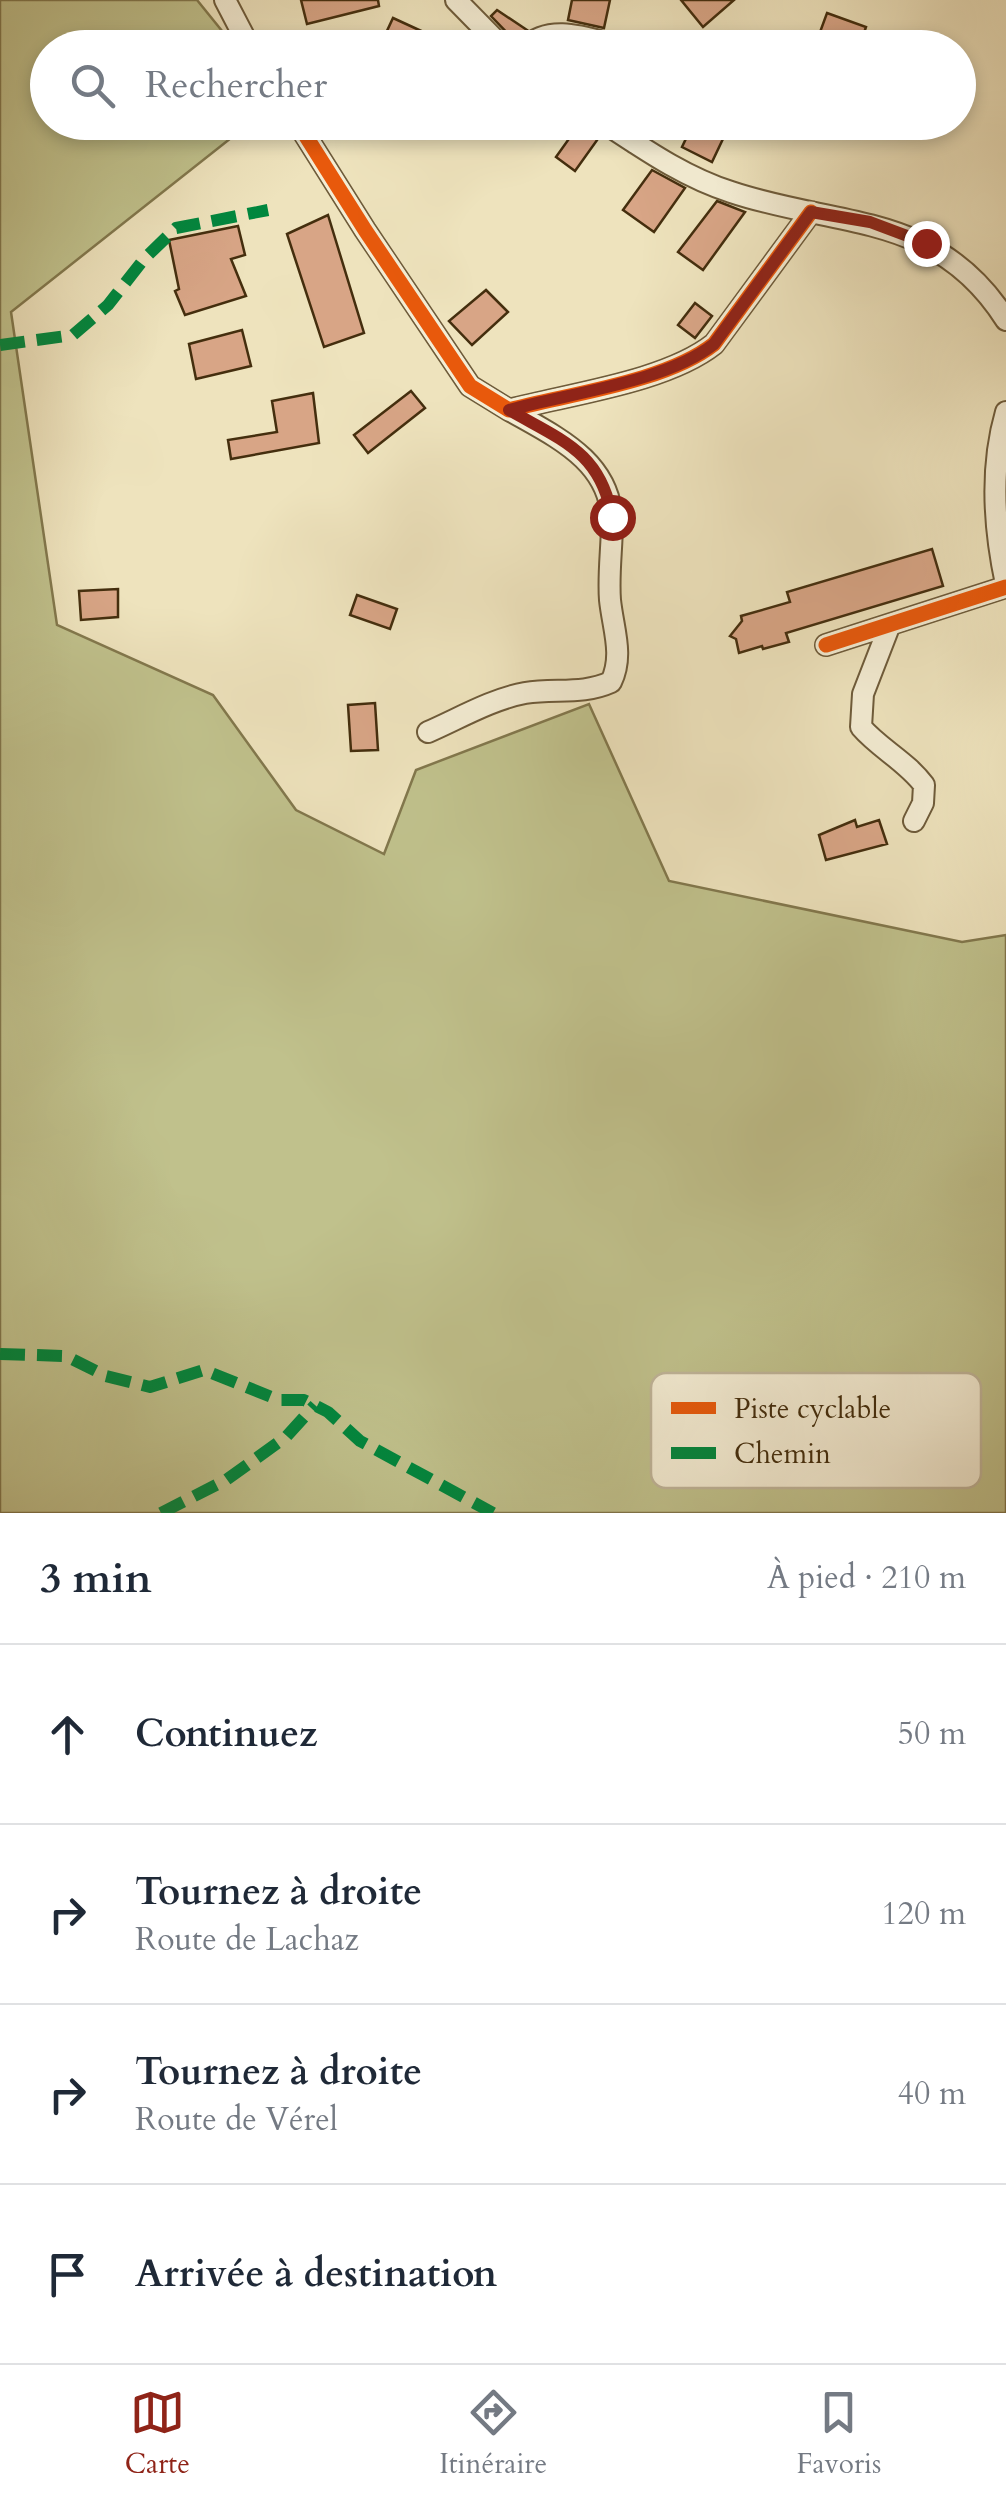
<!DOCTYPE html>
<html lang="fr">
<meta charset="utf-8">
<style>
:root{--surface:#fff;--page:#f6f6f7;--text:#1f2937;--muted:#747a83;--line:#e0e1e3;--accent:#8f2418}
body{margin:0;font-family:Cardo,serif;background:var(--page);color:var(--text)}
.stop{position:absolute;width:30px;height:30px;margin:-22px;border:8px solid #8f2418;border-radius:50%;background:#fff}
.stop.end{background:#8f2418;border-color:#fff;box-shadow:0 2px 10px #0008}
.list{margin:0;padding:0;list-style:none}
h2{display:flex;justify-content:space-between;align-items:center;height:130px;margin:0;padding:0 40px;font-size:42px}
h2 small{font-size:32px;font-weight:400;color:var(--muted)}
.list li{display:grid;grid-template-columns:65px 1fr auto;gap:30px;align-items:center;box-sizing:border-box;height:180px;padding:0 40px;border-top:2px solid var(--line)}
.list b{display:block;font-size:38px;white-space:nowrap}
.list p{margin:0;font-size:32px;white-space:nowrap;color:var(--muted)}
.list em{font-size:32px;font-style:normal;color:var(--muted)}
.icon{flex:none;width:55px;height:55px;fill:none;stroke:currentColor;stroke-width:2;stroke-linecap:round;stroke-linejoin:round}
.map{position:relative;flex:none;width:1006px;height:1513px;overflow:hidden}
.search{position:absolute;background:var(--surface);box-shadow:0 5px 15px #0003;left:30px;right:30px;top:30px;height:110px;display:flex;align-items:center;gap:25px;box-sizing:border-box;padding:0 35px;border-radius:55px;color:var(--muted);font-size:38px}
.sheet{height:850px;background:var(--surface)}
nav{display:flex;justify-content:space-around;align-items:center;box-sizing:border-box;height:140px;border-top:2px solid var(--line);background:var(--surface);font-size:28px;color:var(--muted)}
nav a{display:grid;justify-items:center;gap:5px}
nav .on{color:var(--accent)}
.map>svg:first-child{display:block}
</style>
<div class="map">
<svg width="1006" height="1513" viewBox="0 0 1006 1513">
<rect width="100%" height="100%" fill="#eee3bd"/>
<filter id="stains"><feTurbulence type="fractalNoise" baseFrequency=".002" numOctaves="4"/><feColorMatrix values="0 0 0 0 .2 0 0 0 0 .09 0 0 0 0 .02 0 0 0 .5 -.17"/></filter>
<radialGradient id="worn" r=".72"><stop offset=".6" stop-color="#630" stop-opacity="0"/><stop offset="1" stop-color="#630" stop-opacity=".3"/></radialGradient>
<!-- green -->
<path fill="#c0c18c" stroke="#82784d" stroke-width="2.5" d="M0,0h197l38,47 -187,1v74l202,1 -239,189 46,313 156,70 83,115 88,44 32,-84 173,-66 80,177 293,61 44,-7v578h-1006z"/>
<!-- building -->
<path fill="#d8a586" stroke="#442e0e" stroke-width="2.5" d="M301,0h77l1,6 -72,18z
M572,0h38l-6,28 -36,-8z
M681,0h53l-31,27z
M497,10l30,20 -13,10 -23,-24z
M827,13l39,14 -7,21h-31l-12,-5z
M393,18l37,17 -5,13h-46z
M573,122h12l15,14 -25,35 -19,-14 15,-21 -5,-3z
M694,122h37l-19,40 -30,-15z
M652,170l33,18 -31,44 -31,-22z
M717,201l28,11 -42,58 -25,-18z
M328,215l36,118 -40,14 -37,-113z
M238,226l7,29 -14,4 15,37 -61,19 -10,-24 4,-2 -10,-49z
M486,290l22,22 -36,33 -23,-24z
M695,303l17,13 -17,22 -17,-13z
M242,330l9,36 -55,13 -7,-35z
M411,391l14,17 -57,45 -14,-18z
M313,393l6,50 -88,16 -3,-19 49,-8 -5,-31z
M932,549l11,37 -157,47 3,9 -26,7 -1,-3 -23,7 -3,-14 -6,-3 12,-15 -1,-5 49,-14 -3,-10z
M118,589v28l-37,3 -2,-29z
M357,595l40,14 -7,20 -40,-14z
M375,703l3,47 -27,1 -3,-46z
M855,820l2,7 22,-7 8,24 -61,16 -7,-25z"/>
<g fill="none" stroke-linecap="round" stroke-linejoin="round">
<!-- minor casing -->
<g stroke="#6e5b3a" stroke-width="24">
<path id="minor" d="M225,0l25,48
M456,0l47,48
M525,48c27,-27 68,-7 102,0
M297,122l68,108 105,156 39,24c60,-16 157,-28 205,-66l97,-132
M603,122c41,27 81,55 128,70 107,36 206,19 275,128
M635,143l12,-21
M1006,412c-16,55 -12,116 0,172
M889,627l-26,67 -2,33c19,22 45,34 63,58l-1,18 -9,18
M826,645l180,-58
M428,732c30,-13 64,-33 97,-39 31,-5 57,2 86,-11 13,-27 2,-53 -1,-82 -2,-26 2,-52 2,-78 -1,-61 -56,-85 -103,-112"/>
</g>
<!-- minor -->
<use href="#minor" stroke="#f4edd4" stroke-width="20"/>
<!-- quiet -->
<path stroke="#00873e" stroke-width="12" stroke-dasharray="25 12" stroke-linecap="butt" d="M0,345l73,-10 35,-30 36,-46 32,-31 92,-18
M0,1354l66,2 40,20 44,11 54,-17 75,30h25l24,12 32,29 133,72
M161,1513l65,-33 60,-43 29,-32"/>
<!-- cycleway casing -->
<g stroke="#f4edd4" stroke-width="21">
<path id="cycleway" d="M297,122l68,108 105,156 39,24c60,-16 157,-28 205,-66l97,-132
M826,645l180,-58"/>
</g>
<!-- cycleway -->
<use href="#cycleway" stroke="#e8590c" stroke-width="15"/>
</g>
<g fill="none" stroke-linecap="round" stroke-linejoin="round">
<!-- route -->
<path stroke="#8f2418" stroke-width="12" d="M612,517c-11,-65 -51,-77 -103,-107 60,-17 157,-28 205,-66l97,-132 59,10 56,21"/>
</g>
<!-- legend -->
<rect x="651" y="1373" width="330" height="115" rx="15" fill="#f4edd4" stroke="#bfb499" stroke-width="2.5"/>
<rect x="671" y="1402" width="45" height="12" fill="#e8590c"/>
<rect x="671" y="1447" width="45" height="12" fill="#00873e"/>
<g font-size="28" fill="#442e0e">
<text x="734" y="1418">Piste cyclable</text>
<text x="734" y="1463">Chemin</text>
</g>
<rect width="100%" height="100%" filter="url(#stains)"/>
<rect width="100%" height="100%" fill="url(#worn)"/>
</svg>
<div class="stop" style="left:612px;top:517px"></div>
<div class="stop end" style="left:926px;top:243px"></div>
<div class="search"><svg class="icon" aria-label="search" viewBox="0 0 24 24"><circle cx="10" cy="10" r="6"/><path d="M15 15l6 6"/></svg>Rechercher</div>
</div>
<section class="sheet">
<h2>3 min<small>À pied · 210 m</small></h2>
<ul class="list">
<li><svg class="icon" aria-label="ahead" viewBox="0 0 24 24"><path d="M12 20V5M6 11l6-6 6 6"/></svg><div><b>Continuez</b></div><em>50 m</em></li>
<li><svg class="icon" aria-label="right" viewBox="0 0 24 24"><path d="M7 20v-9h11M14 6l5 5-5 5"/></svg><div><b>Tournez à droite</b><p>Route de Lachaz</p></div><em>120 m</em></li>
<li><svg class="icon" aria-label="right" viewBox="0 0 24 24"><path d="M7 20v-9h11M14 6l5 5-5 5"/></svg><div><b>Tournez à droite</b><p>Route de Vérel</p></div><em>40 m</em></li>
<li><svg class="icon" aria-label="arrive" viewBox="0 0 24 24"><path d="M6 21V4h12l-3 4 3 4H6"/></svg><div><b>Arrivée à destination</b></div></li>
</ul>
</section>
<nav>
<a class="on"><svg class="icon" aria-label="map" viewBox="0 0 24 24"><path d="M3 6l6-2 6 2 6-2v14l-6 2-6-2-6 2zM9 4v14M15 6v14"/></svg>Carte</a>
<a><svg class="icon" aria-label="directions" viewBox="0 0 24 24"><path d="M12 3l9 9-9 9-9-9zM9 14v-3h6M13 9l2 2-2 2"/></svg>Itinéraire</a>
<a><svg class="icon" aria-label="saved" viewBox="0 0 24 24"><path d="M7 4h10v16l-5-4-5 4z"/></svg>Favoris</a>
</nav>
